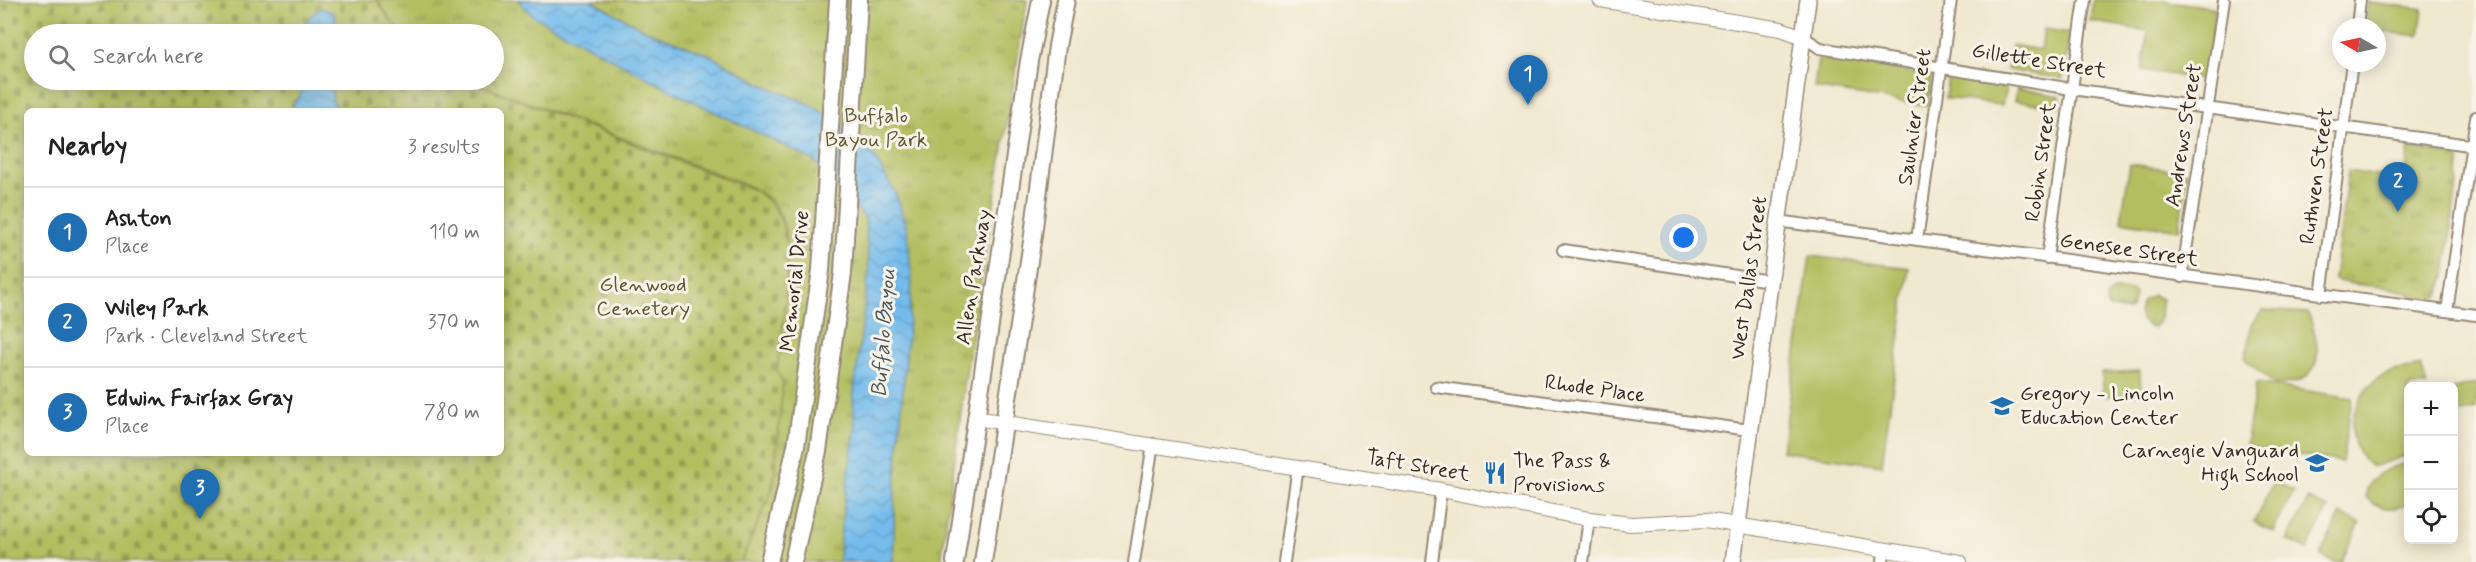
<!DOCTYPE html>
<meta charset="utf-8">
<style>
:root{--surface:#fff;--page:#f6f6f6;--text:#222;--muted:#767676;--line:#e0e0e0;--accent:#1f6fb2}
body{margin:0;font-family:Mynerve,sans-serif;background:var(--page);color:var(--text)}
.controls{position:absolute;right:18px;bottom:18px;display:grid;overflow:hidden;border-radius:9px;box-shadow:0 3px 15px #0003}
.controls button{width:54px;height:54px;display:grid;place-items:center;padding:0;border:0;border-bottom:2px solid var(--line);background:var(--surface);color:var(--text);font:30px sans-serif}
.compass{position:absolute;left:2332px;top:18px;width:54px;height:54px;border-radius:50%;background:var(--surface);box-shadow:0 3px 15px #0003;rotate:279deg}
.you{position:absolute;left:1684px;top:238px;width:21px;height:21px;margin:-15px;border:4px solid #fff;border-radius:50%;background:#1a73e8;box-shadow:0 0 0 9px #1a73e833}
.badge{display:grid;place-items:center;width:39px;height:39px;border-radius:50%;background:var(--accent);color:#fff;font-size:20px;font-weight:700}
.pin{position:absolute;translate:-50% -50px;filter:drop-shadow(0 2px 3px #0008)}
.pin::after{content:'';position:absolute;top:32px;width:21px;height:18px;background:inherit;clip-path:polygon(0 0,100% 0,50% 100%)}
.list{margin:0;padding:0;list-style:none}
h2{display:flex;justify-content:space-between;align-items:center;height:78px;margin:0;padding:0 24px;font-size:26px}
h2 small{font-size:20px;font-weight:400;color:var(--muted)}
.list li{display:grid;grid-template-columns:39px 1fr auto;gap:18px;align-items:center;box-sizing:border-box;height:90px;padding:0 24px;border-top:2px solid var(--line)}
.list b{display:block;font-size:22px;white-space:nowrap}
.list p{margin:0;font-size:20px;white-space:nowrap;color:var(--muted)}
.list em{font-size:20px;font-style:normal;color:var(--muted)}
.icon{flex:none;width:33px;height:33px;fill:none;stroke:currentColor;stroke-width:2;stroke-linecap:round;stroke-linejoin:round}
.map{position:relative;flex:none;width:2476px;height:562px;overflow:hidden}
.search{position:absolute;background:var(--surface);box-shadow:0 3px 15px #0003;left:24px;top:24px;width:480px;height:66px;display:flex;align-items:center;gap:15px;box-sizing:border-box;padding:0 21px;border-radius:33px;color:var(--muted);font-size:22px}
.panel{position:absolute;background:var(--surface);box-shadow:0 3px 15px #0003;left:24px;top:108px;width:480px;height:348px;border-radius:9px}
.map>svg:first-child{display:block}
</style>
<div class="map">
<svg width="2476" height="562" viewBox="0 0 2476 562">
<defs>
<pattern id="cemetery-stones" width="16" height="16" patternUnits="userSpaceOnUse" patternTransform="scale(1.5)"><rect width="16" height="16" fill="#b3be60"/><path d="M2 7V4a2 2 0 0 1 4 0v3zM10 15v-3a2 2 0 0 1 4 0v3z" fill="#939b4f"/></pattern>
<pattern id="park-tufts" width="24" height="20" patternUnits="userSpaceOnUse" patternTransform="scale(1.5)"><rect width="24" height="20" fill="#b3be60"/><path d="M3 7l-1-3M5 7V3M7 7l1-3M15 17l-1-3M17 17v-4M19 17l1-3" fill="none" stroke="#939b4f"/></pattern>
<pattern id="water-waves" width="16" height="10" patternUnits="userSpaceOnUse" patternTransform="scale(1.5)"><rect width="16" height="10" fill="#74bcec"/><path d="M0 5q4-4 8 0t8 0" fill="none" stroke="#6099bf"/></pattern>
</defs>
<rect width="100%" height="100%" fill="#f7f3e8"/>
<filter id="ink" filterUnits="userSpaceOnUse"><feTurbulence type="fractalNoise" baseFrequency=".0167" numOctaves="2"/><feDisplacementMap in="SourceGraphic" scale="12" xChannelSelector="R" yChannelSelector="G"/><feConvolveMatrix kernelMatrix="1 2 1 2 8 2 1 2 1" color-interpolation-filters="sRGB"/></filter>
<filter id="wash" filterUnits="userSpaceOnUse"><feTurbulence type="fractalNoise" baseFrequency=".008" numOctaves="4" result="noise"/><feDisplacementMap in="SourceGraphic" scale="24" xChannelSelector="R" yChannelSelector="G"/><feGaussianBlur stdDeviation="1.35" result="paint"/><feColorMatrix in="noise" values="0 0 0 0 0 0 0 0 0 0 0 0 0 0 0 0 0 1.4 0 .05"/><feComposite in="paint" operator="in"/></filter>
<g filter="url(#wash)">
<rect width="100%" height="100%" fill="#f0e8cf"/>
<!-- grass -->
<path fill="#b3be60" stroke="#77743f" stroke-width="1.5" d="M2093,0h69l54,8 -11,72 -63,-10 6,-39 -58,-10z
M2368,2l55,7 -4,27 -42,-5v-4h-12z
M2044,29l26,4 -7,46 -56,-9 4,-25 30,5z
M1818,60l27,1 87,14 -4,31 -114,-18z
M1948,78l58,9 -4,18 -57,-7z
M2017,88l43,8v10l-45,-5z
M2130,164l57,8 -8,58 -58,-9z
M1810,256l99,12 -27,197 -100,-14z
M2263,310l45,3c9,23 19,56 -10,68 -7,3 -16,2 -24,3l-29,-25 7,-35z
M2421,366l6,20h-19v69l-36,12c-8,-7 -16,-15 -18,-27 -7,-25 10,-57 34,-67 10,-4 22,-4 33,-7z
M2140,371l1,23 -37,2 -2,-23z
M2256,383l96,15 -10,64 -96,-16z
M2476,383v26l-22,6v-26z
M2408,463v41c-15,7 -31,6 -42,-7 0,-21 24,-31 42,-34z
M2274,481l20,10 -21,41 -19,-10z
M2308,499l20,9 -21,42 -19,-10z
M2341,514l19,9 -19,39h-7l-14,-7z"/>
<!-- cemetery -->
<path fill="url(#cemetery-stones)" stroke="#77743f" stroke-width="1.5" fill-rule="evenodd" d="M0,0h377l14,21 14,13h-371v46h433l290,111c21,18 26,28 31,55l-6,171 -9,71 -32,74h-741zM27,111h474v342h-474z"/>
<!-- park -->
<path fill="url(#park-tufts)" stroke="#77743f" stroke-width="1.5" d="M377,0h650l-62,381 -24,181h-200l32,-74 10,-105 -6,-11c4,-45 23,-125 -1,-164 -8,-13 -24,-20 -37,-26l-272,-102h27v-46h-89l-14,-13z
M2409,148l48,7 3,6 -15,114 -6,21c-12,8 -32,-4 -45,-7 -19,-5 -42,-2 -60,-10l14,-108 56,9z
M2113,290l19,1 3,3 -3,13 -4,4 -20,-4 -1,-11z
M2153,295l9,4c-4,12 3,18 -9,29 -7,0 -13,-9 -14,-16l4,-11z"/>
<!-- water -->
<path fill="url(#water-waves)" stroke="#587385" stroke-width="1.5" d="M518,0h73l52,29 66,26 57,31 45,19 54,37 30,50 12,37 5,53 -17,207 -2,73h-54l2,-36 14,-96 -2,-30 16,-130 -4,-52 -52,-58 -145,-71 -135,-73z
M321,8l13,5 4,21h-35l6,-16z
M305,80h25l3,21 6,10h-50l11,-15z"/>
</g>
<g filter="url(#ink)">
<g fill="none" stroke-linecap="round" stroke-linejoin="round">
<!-- minor casing -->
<g stroke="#968976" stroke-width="14">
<path id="minor" d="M2357,27l3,-27
M1803,37l17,11 252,41 404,57
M1777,221l699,94
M1917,240l34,-240
M1563,250l207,31
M2047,258l38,-258
M2182,277l42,-277
M2321,295l31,-232
M2447,311l29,-194
M1436,387l313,43
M1134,562l19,-118
M1284,562l14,-95
M1432,562l9,-72
M1583,562l6,-43
M1883,562l1,-13"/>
</g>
<!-- tertiary casing -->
<g stroke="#968976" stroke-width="16">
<path id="tertiary" d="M1600,0l181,29 22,8
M975,418l466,72 148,29 42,5 75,-4 254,42"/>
</g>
<!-- secondary casing -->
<g stroke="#968976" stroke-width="18">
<path id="secondary" d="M1733,562l75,-562"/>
</g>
<!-- primary casing -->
<g stroke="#968976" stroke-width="20">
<path id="primary" d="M769,562l27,-116 25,-176 17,-270
M793,562l25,-111 25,-178 16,-273
M955,562l74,-501 12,-61
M983,562l50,-327 24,-189 9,-46"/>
</g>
<!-- minor -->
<use href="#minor" stroke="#fff" stroke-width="10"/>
<!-- tertiary -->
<use href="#tertiary" stroke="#fff" stroke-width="14"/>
<!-- secondary -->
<use href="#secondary" stroke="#fff" stroke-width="15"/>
<!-- primary -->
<use href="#primary" stroke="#fff" stroke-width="16"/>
</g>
</g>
<!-- icons -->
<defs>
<g id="school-bare" transform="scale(1.8)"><path d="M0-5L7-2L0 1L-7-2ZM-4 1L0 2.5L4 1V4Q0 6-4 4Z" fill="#1f6fb2" stroke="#f7f3e8" stroke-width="2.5" paint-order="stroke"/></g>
<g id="restaurant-bare" transform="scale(1.8)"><path d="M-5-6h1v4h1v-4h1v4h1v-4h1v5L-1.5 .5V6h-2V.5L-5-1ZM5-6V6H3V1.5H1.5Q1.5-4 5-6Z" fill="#1f6fb2" stroke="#f7f3e8" stroke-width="2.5" paint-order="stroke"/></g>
</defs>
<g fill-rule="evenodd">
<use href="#school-bare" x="2002" y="406"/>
<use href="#school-bare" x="2317" y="463"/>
<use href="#restaurant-bare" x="1495" y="473"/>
</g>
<g text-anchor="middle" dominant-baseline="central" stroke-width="6" stroke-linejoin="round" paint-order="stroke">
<!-- street labels -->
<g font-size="21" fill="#3b2a1e" stroke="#f7f3e8">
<text transform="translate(2039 61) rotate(9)">Gillette Street</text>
<text transform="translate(1915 117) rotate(-82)">Saulnier Street</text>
<text transform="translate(2184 135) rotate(-81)">Andrews Street</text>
<text transform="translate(2041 162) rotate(-82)">Robin Street</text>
<text transform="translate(2317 176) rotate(-82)">Ruthven Street</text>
<text transform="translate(2129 250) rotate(8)">Genesee Street</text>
<text transform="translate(974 277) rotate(-81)">Allen Parkway</text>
<text transform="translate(1749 278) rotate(-82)">West Dallas Street</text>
<text transform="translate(795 281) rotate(-84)">Memorial Drive</text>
<text transform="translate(1595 389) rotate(8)">Rhode Place</text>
<text transform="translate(1418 466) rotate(10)">Taft Street</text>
</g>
<!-- park labels -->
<g font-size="21" fill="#5f5632" stroke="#f7f3e8">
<text x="876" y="116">Buffalo<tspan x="876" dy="24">Bayou Park</tspan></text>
<text x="643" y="285">Glenwood<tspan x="643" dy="24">Cemetery</tspan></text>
</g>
<!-- poi labels -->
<g font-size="21" fill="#3b2a1e" stroke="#f7f3e8" text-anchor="start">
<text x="2020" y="394">Gregory - Lincoln<tspan x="2020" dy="24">Education Center</tspan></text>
<text x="2299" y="451" text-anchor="end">Carnegie Vanguard<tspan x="2299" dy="24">High School</tspan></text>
<text x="1513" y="461">The Pass &amp;<tspan x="1513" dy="24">Provisions</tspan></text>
</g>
<!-- water labels -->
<g font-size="22" font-style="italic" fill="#4c565c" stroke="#f7f3e8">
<text transform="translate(884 333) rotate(-86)">Buffalo Bayou</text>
</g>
</g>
</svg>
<div class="controls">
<button>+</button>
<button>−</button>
<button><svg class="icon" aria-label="locate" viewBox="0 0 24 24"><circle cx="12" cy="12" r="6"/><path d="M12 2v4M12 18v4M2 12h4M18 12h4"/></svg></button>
</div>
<svg class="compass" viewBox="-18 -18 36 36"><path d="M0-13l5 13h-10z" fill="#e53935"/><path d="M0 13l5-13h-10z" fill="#767676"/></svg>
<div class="you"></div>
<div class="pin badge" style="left:1528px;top:105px">1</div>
<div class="pin badge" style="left:2398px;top:212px">2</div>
<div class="pin badge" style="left:200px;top:519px">3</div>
<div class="search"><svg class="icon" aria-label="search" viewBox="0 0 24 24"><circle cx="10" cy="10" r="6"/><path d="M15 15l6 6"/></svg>Search here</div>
<section class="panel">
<h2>Nearby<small>3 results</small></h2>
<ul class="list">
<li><span class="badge">1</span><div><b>Ashton</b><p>Place</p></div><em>110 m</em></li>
<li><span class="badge">2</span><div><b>Wiley Park</b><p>Park · Cleveland Street</p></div><em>370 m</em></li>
<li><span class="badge">3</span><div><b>Edwin Fairfax Gray</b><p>Place</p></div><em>780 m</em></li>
</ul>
</section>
</div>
